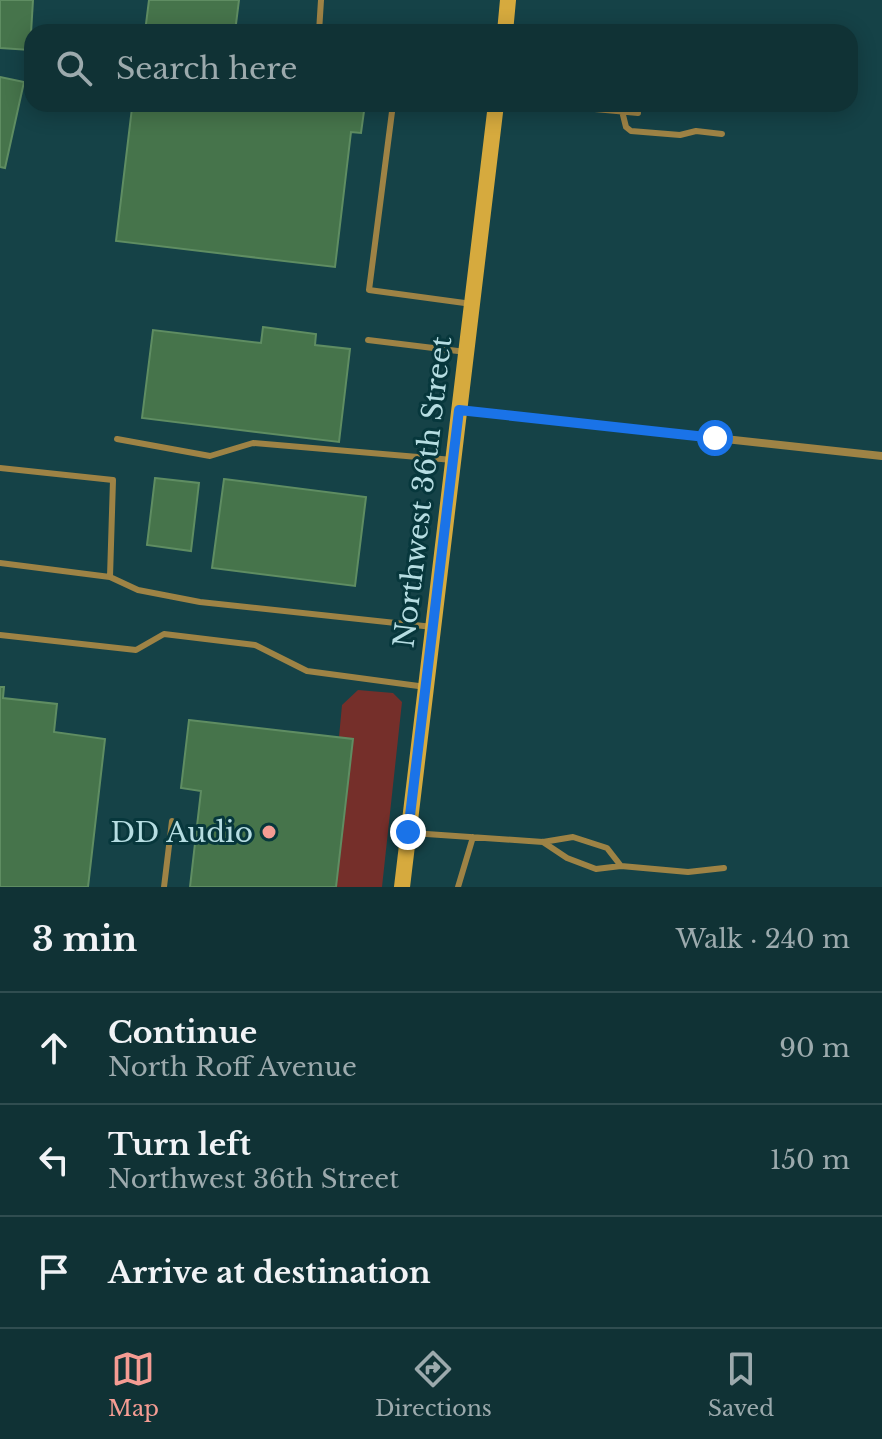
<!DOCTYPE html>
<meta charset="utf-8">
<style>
:root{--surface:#103235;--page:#1e3e41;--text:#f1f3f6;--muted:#9caaad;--line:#304d50;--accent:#f59c93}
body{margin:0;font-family:"Libre Baskerville",serif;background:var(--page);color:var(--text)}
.stop{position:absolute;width:24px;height:24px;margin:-18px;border:6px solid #1a73e8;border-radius:50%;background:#fff}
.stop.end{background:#1a73e8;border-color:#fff;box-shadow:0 2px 8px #0008}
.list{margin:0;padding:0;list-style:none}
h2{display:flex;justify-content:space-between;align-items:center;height:104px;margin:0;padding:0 32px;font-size:34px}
h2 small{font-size:26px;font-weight:400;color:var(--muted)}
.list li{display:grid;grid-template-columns:52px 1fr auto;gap:24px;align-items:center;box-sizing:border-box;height:112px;padding:0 32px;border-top:2px solid var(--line)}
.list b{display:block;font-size:30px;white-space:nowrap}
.list p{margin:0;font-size:26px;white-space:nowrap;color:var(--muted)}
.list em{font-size:26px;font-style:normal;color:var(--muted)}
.icon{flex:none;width:44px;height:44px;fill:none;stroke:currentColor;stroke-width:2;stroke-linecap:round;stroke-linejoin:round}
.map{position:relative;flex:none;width:882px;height:887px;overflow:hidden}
.search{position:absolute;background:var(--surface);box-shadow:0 4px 20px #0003;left:24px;right:24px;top:24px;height:88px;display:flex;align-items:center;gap:20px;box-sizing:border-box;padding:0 28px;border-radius:24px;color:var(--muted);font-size:30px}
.sheet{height:440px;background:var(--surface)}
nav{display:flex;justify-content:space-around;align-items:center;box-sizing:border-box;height:112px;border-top:2px solid var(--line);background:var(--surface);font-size:22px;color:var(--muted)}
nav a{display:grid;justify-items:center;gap:4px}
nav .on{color:var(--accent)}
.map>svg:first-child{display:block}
</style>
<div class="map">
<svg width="882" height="887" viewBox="0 0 882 887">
<rect width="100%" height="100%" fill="#154247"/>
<!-- green -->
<path fill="#752f2a" d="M358,690l35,3 9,9 -20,185h-46l17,-148 -14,-2 3,-32z"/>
<!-- building -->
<path fill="#46744b" stroke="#5f8d62" stroke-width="2" d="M0,0h33l-3,50 -30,-2z
M149,0h90l-4,32h-90z
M0,77l24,5 -19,86 -5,-1z
M138,104h227l-4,29 -10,-1 -16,135 -219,-26 16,-133 5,1z
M263,327l53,7 -1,11 35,4 -11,93 -197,-24 11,-88 108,13z
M155,478l44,5 -8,68 -44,-6z
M224,479l142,18 -11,89 -143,-18z
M0,687h4l-1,11 54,6 -3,28 51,7 -17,148h-88z
M189,720l164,19 -17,148h-146l11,-96 -20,-3z"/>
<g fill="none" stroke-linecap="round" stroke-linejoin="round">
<!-- service -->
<path stroke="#9e8345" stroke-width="6" d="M319,32l2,-32
M393,104l-24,186 103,14
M541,104l97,9
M622,111l4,16 5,4 49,4 16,-4 26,3
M368,340l98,12
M117,439l93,17 43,-13 200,17
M0,468l113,12 -3,97
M0,563l110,14 28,13 62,12 233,25
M0,635l136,15 28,-16 91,11 52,26 119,16
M412,833l131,9 30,-5 34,11 14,18
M543,842l24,16 29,11 25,-3 67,6 36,-4
M164,887l8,-66
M458,887l15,-50"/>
<!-- minor -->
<path stroke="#9e8345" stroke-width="8" d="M459,410l423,46"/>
<!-- secondary -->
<path stroke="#d6aa3e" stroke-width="16" d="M505,32l3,-32
M402,887l94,-783"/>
</g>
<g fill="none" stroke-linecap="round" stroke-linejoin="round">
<!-- route -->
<path stroke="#1a73e8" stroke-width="10" d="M408,832l51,-422 256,28"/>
</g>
<!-- markers -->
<circle fill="#f59c93" stroke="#07373c" stroke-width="3" cx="269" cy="832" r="8"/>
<g text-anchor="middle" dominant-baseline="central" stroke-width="6" stroke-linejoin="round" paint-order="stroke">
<!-- street labels -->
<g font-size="28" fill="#b6dde2" stroke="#07373c">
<text transform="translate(423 492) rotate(-83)">Northwest 36th Street</text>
</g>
<!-- poi labels -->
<g font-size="28" fill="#b6dde2" stroke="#07373c" text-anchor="end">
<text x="253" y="832">DD Audio</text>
</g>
</g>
</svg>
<div class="stop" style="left:715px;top:438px"></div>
<div class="stop end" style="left:408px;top:832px"></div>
<div class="search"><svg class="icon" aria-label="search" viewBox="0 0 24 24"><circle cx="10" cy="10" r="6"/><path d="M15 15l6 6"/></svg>Search here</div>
</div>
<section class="sheet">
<h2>3 min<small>Walk · 240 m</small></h2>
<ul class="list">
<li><svg class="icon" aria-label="ahead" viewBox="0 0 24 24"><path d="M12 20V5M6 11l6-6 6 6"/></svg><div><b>Continue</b><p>North Roff Avenue</p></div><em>90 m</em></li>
<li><svg class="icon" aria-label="left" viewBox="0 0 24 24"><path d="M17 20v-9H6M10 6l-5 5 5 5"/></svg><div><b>Turn left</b><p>Northwest 36th Street</p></div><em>150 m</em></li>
<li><svg class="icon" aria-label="arrive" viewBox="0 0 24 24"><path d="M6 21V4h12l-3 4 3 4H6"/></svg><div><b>Arrive at destination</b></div></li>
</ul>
</section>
<nav>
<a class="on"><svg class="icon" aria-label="map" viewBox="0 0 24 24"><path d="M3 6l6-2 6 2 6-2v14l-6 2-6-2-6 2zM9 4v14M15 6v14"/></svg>Map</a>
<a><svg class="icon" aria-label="directions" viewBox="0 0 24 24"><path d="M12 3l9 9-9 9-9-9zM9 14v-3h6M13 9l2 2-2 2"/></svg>Directions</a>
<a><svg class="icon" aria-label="saved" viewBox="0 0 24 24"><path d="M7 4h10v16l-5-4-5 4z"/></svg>Saved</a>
</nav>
